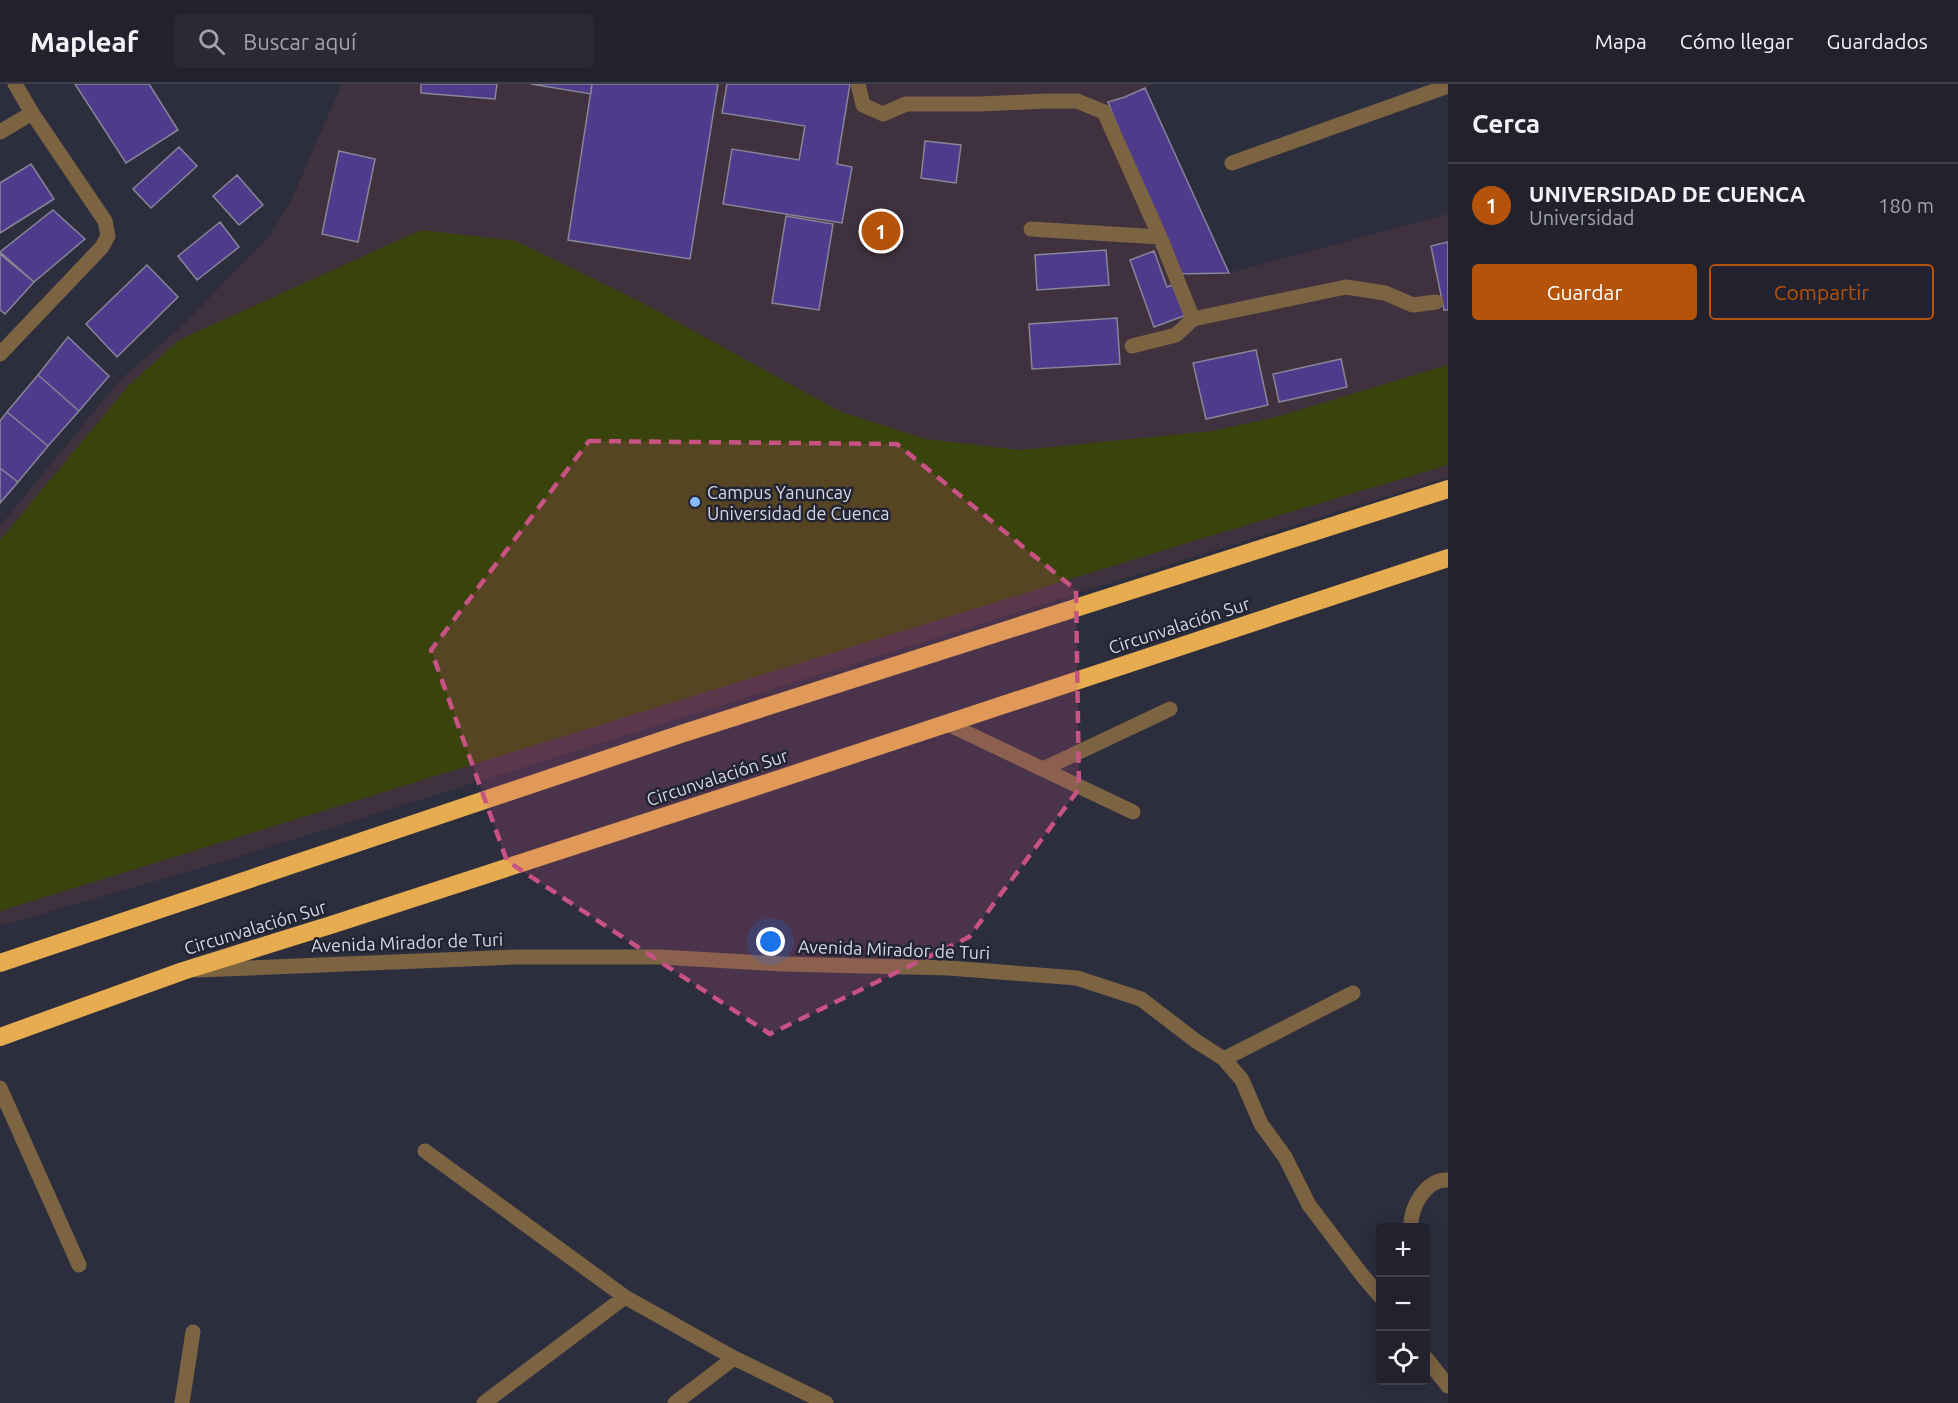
<!DOCTYPE html>
<html lang="es">
<meta charset="utf-8">
<style>
:root{--surface:#21222e;--page:#292a36;--text:#f1f3f6;--muted:#a2a4aa;--line:#3e3f4a;--accent:#b45309}
body{margin:0;font-family:Ubuntu,sans-serif;background:var(--page);color:var(--text)}
.controls{position:absolute;right:18px;bottom:18px;display:grid;overflow:hidden;border-radius:6px;box-shadow:0 3px 15px #0003}
.controls button{width:54px;height:54px;display:grid;place-items:center;padding:0;border:0;border-bottom:2px solid var(--line);background:var(--surface);color:var(--text);font:30px sans-serif}
.you{position:absolute;left:771px;top:858px;width:21px;height:21px;margin:-15px;border:4px solid #fff;border-radius:50%;background:#1a73e8;box-shadow:0 0 0 9px #1a73e833}
.badge{display:grid;place-items:center;width:39px;height:39px;border-radius:50%;background:var(--accent);color:#fff;font-size:20px;font-weight:700}
.pin{position:absolute;translate:-50% -50%;border:3px solid #fff;box-shadow:0 2px 6px #0006}
.list{margin:0;padding:0;list-style:none}
h2{display:flex;justify-content:space-between;align-items:center;height:78px;margin:0;padding:0 24px;font-size:26px}
h2 small{font-size:20px;font-weight:400;color:var(--muted)}
.list li{display:grid;grid-template-columns:39px 1fr auto;gap:18px;align-items:center;box-sizing:border-box;height:84px;padding:0 24px;border-top:2px solid var(--line)}
.list b{display:block;font-size:22px;white-space:nowrap}
.list p{margin:0;font-size:20px;white-space:nowrap;color:var(--muted)}
.list em{font-size:20px;font-style:normal;color:var(--muted)}
.actions{display:flex;gap:12px;padding:18px 24px}
.actions a{flex:1;padding:14px 0;border:2px solid var(--accent);border-radius:6px;text-align:center;font-size:21px;color:var(--accent)}
.actions .main{background:var(--accent);color:#fff}
.icon{flex:none;width:33px;height:33px;fill:none;stroke:currentColor;stroke-width:2;stroke-linecap:round;stroke-linejoin:round}
.map{position:relative;flex:none;width:1448px;height:1319px;overflow:hidden}
header{display:flex;align-items:center;gap:36px;box-sizing:border-box;height:84px;padding:0 30px;background:var(--surface);border-bottom:2px solid var(--line)}
header strong{font-size:28px}
nav{display:flex;gap:33px;margin-inline-start:auto;font-size:21px}
.search{width:420px;height:54px;background:var(--page);display:flex;align-items:center;gap:15px;box-sizing:border-box;padding:0 21px;border-radius:6px;color:var(--muted);font-size:22px}
main{display:flex}
aside{flex:1;background:var(--surface)}
.map>svg:first-child{display:block}
</style>
<header>
<strong>Mapleaf</strong>
<div class="search"><svg class="icon" aria-label="search" viewBox="0 0 24 24"><circle cx="10" cy="10" r="6"/><path d="M15 15l6 6"/></svg>Buscar aquí</div>
<nav><a>Mapa</a><a>Cómo llegar</a><a>Guardados</a></nav>
</header>
<main>
<div class="map">
<svg width="1448" height="1319" viewBox="0 0 1448 1319">
<rect width="100%" height="100%" fill="#2c2e3e"/>
<!-- education -->
<path fill="#40313e" d="M342,0h811l-8,5 84,184 219,-59v263l-1217,382 -231,67v-400l121,-147 59,-51 89,-91 21,-34z"/>
<!-- green -->
<path fill="#39430c" d="M421,146l95,11 125,61 200,110 85,27 95,11 191,-19 64,-14 172,-52v100l-255,76 -1193,370v-371l129,-155 50,-45z"/>
<!-- building -->
<path fill="#4f3b8b" stroke="#878598" stroke-width="1.5" d="M75,0h74l29,46 -52,33z
M421,0h76l-2,15 -74,-6z
M531,0h61l-1,10z
M592,0h126l-28,175 -122,-19z
M727,0h123l-13,80 15,3 -10,56 -119,-19 9,-55 67,11 6,-34 -83,-13z
M1145,4l84,185 -54,1 -67,-172 17,-5z
M925,57l36,4 -5,38 -35,-5z
M179,63l18,19 -46,42 -18,-19z
M339,67l36,8 -17,83 -36,-8z
M31,80l23,35 -54,34v-50z
M237,91l26,30 -24,20 -26,-29z
M53,126l32,29 -51,43 -34,-30z
M786,132l47,8 -14,86 -47,-7z
M220,138l19,25 -42,33 -19,-24z
M1448,158v68h-4l-13,-64z
M1106,166l3,35 -72,5 -2,-35z
M1154,167l13,36 10,-4 12,31 -35,13 -24,-67z
M0,170l34,28 -29,32 -5,-4z
M147,181l31,32 -61,60 -31,-33z
M1117,234l3,46 -88,5 -3,-45z
M68,253l41,39 -30,35 -41,-36z
M1256,266l12,55 -62,14 -13,-56z
M1341,275l6,28 -68,15 -6,-28z
M38,291l41,36 -31,35 -41,-34z
M7,328l41,34 -30,36 -18,-14v-47z
M0,384l18,14 -18,21z"/>
<g fill="none" stroke-linecap="round" stroke-linejoin="round">
<!-- minor -->
<path stroke="#7c6442" stroke-width="15" d="M858,0l5,21 20,9 23,-10h74l67,-3h30l27,11 56,125 33,82 153,-32 39,6 28,12 23,-3
M0,48l32,-19
M1232,79l216,-77
M1031,145l129,8
M1132,262l44,-11 17,-16
M0,270l102,-107 6,-11 -3,-15 -73,-108 -17,-29
M948,640l185,88
M1043,685l127,-60
M198,886l319,-13h144l122,7 166,4 128,10 64,21 55,42 28,18 18,21 19,44 24,33 24,48 53,70 18,21
M1224,975l129,-66
M0,1004l79,177
M425,1067l200,146
M1411,1144c-2,-19 15,-50 37,-48
M1426,1274l22,28
M182,1319l11,-71
M484,1319l141,-106 109,61 92,45
M675,1319l59,-45"/>
<!-- highway -->
<path stroke="#e6ac4f" stroke-width="18" d="M0,879l681,-229 767,-245
M0,953l183,-66 151,-47 433,-141 681,-225"/>
</g>
<!-- marked area -->
<path fill="#c85284" fill-opacity="0.2" stroke="#c85284" stroke-width="4.5" stroke-dasharray="12 8" stroke-linejoin="round" d="M589,357l308,3 179,146 3,199 -110,148 -199,97 -263,-173 -76,-211z"/>
<!-- markers -->
<circle fill="#87bbfb" stroke="#222433" stroke-width="2" cx="695" cy="418" r="6"/>
<g text-anchor="middle" dominant-baseline="central" stroke-width="5" stroke-linejoin="round" paint-order="stroke">
<!-- poi labels -->
<g font-size="18" fill="#d6d8e2" stroke="#222433" text-anchor="start">
<text x="707" y="408">Campus Yanuncay<tspan x="707" dy="21">Universidad de Cuenca</tspan></text>
</g>
<!-- street labels -->
<g font-size="18" fill="#d6d8e2" stroke="#222433">
<text transform="translate(1179 541) rotate(-18)">Circunvalación Sur</text>
<text transform="translate(717 693) rotate(-18)">Circunvalación Sur</text>
<text transform="translate(255 843) rotate(-17)">Circunvalación Sur</text>
<text transform="translate(407 858) rotate(-2)">Avenida Mirador de Turi</text>
<text transform="translate(894 865) rotate(2)">Avenida Mirador de Turi</text>
</g>
</g>
</svg>
<div class="controls">
<button>+</button>
<button>−</button>
<button><svg class="icon" aria-label="locate" viewBox="0 0 24 24"><circle cx="12" cy="12" r="6"/><path d="M12 2v4M12 18v4M2 12h4M18 12h4"/></svg></button>
</div>
<div class="you"></div>
<div class="pin badge" style="left:881px;top:147px">1</div>
</div>
<aside>
<h2>Cerca<small></small></h2>
<ul class="list">
<li><span class="badge">1</span><div><b>UNIVERSIDAD DE CUENCA</b><p>Universidad</p></div><em>180 m</em></li>
</ul>
<div class="actions"><a class="main">Guardar</a><a>Compartir</a></div>
</aside>
</main>
